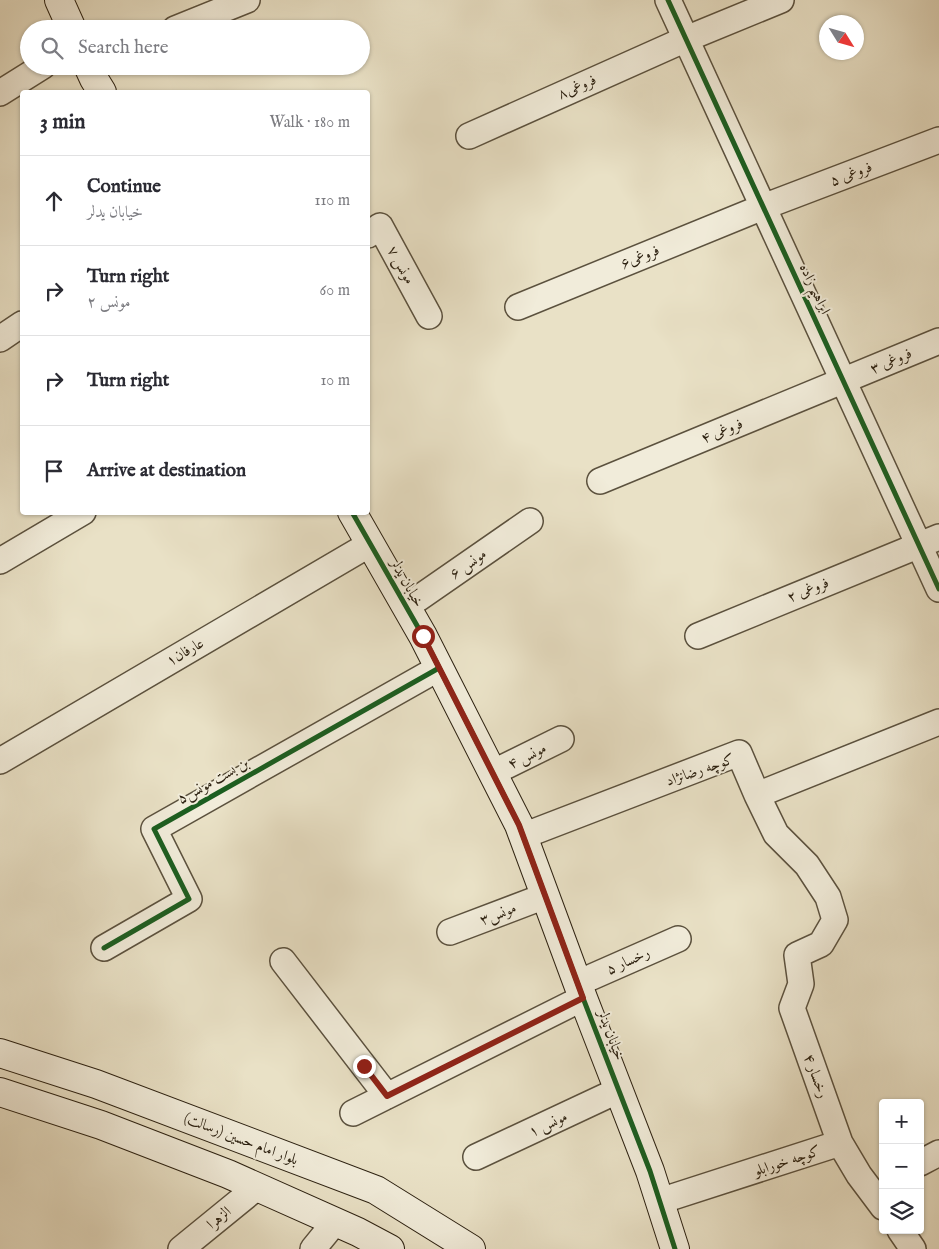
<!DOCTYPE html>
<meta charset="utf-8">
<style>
:root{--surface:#fff;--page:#f7f7f7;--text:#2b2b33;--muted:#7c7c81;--line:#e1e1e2}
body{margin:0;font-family:"IM FELL English",Amiri,serif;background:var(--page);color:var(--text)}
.controls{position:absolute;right:15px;bottom:15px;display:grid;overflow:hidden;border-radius:5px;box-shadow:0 1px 4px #0004}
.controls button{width:45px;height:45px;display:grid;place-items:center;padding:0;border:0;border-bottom:1px solid var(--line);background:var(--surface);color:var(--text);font:25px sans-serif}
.compass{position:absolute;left:819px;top:15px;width:45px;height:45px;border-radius:50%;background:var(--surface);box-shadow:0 1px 4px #0004;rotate:127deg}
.stop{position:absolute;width:15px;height:15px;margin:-11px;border:4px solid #8f2418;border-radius:50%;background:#fff}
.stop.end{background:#8f2418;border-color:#fff;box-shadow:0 1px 5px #0008}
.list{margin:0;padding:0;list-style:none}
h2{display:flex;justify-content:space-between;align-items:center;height:65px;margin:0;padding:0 20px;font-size:21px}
h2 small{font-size:16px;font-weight:400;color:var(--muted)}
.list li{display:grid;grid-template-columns:32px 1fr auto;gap:15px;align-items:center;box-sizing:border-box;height:90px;padding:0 20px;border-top:1px solid var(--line)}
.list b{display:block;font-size:19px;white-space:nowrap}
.list p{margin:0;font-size:16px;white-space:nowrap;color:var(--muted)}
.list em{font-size:16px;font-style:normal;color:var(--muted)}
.icon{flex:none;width:28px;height:28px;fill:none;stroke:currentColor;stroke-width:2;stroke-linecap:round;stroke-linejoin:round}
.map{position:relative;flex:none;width:939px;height:1249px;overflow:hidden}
.search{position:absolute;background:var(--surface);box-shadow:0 1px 4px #0004;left:20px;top:20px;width:350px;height:55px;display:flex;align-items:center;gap:12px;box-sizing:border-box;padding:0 18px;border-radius:28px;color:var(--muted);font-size:19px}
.panel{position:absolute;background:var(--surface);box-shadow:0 1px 4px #0004;left:20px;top:90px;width:350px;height:425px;border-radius:5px}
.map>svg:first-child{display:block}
</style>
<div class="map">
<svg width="939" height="1249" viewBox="0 0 939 1249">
<rect width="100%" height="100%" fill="#e9e1c6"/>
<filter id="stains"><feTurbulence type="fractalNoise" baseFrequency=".004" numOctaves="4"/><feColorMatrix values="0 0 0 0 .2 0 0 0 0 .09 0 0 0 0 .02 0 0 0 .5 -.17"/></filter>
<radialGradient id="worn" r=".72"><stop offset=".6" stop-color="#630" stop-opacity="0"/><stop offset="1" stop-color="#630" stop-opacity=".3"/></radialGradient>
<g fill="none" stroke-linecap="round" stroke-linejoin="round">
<!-- street casing -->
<g stroke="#5b513e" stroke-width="28">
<path id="street" d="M668,0l271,589
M175,29l72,-29
M0,93l43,-27
M469,136l217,-97 95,-39
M368,235l12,-9 49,90
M518,307l245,-100 176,-67
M0,339l22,-15
M600,481l339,-140
M0,561l83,-49
M406,607l124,-86
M698,636l241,-99
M0,761l370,-217
M492,773l69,-34
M757,795l19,39 31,31 21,32 7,23 -14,24 -24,11 4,29 -9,24 48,135
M523,836l216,-83 18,42 182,-73
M450,932l95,-36
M104,948l85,-49 -35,-70 285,-161
M283,961l104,135
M578,983l100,-44
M353,1113l230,-115
M476,1157l143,-67
M920,1163l19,-10
M660,1201l180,-58 19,32 24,32
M900,1230l13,19
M181,1249l76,-62
M313,1249l22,-27"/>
</g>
<!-- secondary casing -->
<g stroke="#2c2111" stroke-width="30">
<path id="secondary" d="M59,0l13,29
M88,66l6,13 8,13
M352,512l71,124 96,189 64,173 67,173 25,78
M0,1053l96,31 280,106 95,59
M0,1092l101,33 127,49 130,58 32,17"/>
</g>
<!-- street -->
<use href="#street" stroke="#f1ecda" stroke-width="25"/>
<!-- secondary -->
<use href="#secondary" stroke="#f1ecda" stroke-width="28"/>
<!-- cycleway casing -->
<g stroke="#f1ecda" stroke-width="8">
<path id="cycleway" d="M668,0l271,589
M352,512l71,124 96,189 64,173 67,173 25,78
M104,948l85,-49 -35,-70 285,-161"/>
</g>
<!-- cycleway -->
<use href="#cycleway" stroke="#1b5e20" stroke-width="5"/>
</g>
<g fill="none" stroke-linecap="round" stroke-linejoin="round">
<!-- route -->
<path stroke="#8f2418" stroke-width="6" d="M364,1066l23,30 196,-98 -64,-173 -96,-189"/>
</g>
<g text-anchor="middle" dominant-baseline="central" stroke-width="4" stroke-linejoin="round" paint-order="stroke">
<!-- street labels -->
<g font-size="15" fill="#2c2111" stroke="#f1ecda">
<text transform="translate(577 87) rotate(-24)">فروغی۸</text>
<text transform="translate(851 174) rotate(-21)">فروغی ۵</text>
<text transform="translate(640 257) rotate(-22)">فروغی۶</text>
<text transform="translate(401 265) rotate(61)">مونس ۷</text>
<text transform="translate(815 289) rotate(65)">ابراهیم زاده</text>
<text transform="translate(891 361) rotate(-23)">فروغی ۳</text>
<text transform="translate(722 431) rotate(-22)">فروغی ۴</text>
<text transform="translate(468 564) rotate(-35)">مونس ۶</text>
<text transform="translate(407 583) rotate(60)">خیابان یدلر</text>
<text transform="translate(808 590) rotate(-22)">فروغی ۲</text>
<text transform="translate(185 652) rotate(-30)">عارفان۱</text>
<text transform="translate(527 756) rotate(-26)">مونس ۴</text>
<text transform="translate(700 770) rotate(-19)">کوچه رضانژاد</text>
<text transform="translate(213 781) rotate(-29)">بن بست مونس۵</text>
<text transform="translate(498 914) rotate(-21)">مونس۳</text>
<text transform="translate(628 961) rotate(-24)">رخسار ۵</text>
<text transform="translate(611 1035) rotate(69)">خیابان یدلر</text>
<text transform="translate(816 1076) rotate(70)">رخسار ۴</text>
<text transform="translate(548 1124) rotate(-25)">مونس ۱</text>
<text transform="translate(241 1139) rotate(21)">بلوار امام حسین (رسالت)</text>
<text transform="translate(787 1161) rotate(-18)">کوچه خورابلو</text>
<text transform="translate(219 1218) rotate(-39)">الزهرا</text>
</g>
</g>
<rect width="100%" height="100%" filter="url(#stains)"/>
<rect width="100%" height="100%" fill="url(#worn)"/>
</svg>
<div class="controls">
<button>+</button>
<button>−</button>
<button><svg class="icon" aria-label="layers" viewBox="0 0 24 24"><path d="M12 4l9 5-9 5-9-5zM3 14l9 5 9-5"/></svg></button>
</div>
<svg class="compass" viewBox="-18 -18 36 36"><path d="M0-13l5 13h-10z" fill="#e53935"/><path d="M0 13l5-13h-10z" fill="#7c7c81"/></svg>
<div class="stop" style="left:423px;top:636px"></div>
<div class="stop end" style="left:364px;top:1066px"></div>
<div class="search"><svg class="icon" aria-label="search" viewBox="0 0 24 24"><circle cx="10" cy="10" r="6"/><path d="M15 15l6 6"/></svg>Search here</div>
<section class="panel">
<h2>3 min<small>Walk · 180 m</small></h2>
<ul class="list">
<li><svg class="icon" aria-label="ahead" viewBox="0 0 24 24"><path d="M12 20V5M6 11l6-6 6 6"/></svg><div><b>Continue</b><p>خیابان یدلر</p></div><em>110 m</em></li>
<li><svg class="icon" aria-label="right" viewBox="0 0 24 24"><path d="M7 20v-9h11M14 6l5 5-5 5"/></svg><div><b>Turn right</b><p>مونس ۲</p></div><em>60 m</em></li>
<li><svg class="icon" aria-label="right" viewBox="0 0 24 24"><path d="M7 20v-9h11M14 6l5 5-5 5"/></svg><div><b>Turn right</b></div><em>10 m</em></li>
<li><svg class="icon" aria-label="arrive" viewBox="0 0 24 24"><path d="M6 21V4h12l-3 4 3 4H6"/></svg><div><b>Arrive at destination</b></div></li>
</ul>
</section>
</div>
